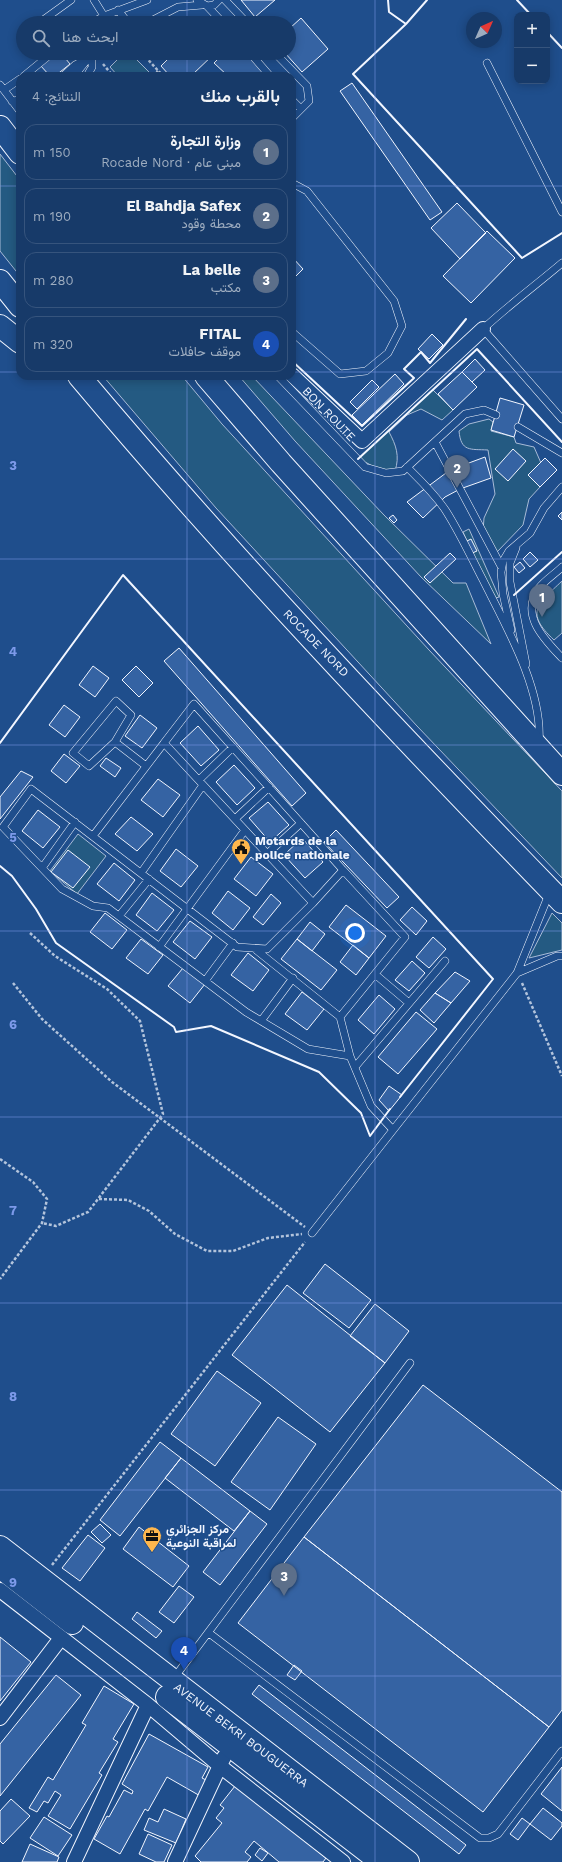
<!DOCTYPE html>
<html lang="ar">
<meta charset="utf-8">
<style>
:root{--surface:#173a69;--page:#244571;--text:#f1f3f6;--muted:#9eadc0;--line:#36547d;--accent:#95b2f1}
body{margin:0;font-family:"Work Sans",Vazirmatn,sans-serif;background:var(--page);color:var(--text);direction:rtl}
.controls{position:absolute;right:12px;top:12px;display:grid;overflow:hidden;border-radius:8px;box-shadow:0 2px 10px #0003}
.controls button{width:36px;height:36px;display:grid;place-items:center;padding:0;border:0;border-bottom:1px solid var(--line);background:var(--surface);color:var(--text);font:20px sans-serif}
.compass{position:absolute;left:466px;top:12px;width:36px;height:36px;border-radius:50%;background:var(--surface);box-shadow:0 2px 10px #0003;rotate:45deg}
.you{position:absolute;left:355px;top:933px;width:14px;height:14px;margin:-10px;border:3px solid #fff;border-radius:50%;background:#1a73e8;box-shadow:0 0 0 6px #1a73e833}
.badge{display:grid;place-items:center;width:26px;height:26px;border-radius:50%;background:var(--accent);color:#fff;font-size:13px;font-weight:700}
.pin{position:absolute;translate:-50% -33px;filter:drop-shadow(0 1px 2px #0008)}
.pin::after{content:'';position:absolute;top:21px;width:14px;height:12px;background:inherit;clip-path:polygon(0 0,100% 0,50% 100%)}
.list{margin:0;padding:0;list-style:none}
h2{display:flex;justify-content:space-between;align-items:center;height:52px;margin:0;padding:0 16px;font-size:17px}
h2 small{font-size:13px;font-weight:400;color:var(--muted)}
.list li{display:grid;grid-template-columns:26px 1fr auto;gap:12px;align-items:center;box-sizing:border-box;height:56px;margin:0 8px 8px;padding:0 8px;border:1px solid var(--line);border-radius:12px}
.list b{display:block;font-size:15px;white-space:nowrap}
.list p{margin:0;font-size:13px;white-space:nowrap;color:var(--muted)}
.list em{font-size:13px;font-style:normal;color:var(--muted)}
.icon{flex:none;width:22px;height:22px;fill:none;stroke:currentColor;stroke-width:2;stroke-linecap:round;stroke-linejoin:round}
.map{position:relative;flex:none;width:562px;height:1862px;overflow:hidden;direction:ltr}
.search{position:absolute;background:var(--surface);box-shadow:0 2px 10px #0003;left:16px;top:16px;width:280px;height:44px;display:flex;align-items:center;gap:10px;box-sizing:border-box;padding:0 14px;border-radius:22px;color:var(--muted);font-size:15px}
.panel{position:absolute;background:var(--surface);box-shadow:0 2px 10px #0003;left:16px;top:72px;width:280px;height:308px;border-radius:12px;direction:rtl}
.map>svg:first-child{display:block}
</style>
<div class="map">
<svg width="562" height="1862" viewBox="0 0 562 1862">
<rect width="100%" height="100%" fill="#1f4e8c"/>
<!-- green -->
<path fill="#245a82" stroke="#a8bbd7" d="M124,53h6l20,20 -3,3h-29l-8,-9z
M0,154l20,26v96l-20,-25z
M103,376h79l40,48 207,226 133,141v87l-145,-152 -201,-218z
M239,376h13l132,139 69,68h13l25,61 -70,-67 -126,-136z
M433,390l20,20 -11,10 -21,-11 -14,6 -18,17c7,13 11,24 6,39l-16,1 -10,-8 -11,-5z
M489,419l4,3 -2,9 23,6 2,6 18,4 7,16 -13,12 12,12 -11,12 -6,26 -26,27 -14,-21 1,-13 11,-24 -7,-44c-18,-1 -27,2 -29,-19l10,-7z
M469,529l30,68 -6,2 -30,-67z
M562,581v52l-8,7c-30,-28 -16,-36 8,-59z
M78,834l28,22 -29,38 -27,-23z
M552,913l10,10v27l-33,8z"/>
<!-- building -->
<path fill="#3563a3" stroke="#f2f6ff" d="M241,0h34l-20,17z
M212,16l6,7h-13z
M301,18l27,31 -26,23 -17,-19h4v-24z
M53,53h8l9,11 -15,12h-5l-10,-11z
M174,53h41l-24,23h-21l-9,-10z
M224,53h23l21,23h-40l-14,-13z
M352,83l90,129 -12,8 -90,-129z
M457,203l29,30 -26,26 -29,-31z
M487,231l28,27 -44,45 -28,-27z
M292,257l11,12 -11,11z
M432,334l11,11 -14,14 -11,-10z
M475,359l10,11 -13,12 -10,-10z
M462,372l15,15 -24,23 -15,-16z
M395,374l9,10 -42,41 -10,-10z
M372,380l7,7 -22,22 -7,-7z
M500,398l24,7 -10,32 -23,-7z
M513,449l13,12 -18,20 -13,-12z
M485,457l6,21 -31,11 -15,8 -22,21 -16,-16 43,-32z
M545,458l12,12 -17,17 -12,-12z
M562,512v8l-4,-4z
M393,515l4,5 -3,3 -5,-5z
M471,539l6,12 -7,3 -5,-12z
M530,552l8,8 -8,7 -7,-8z
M450,553l6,6 -26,24 -6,-6z
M520,562l5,6 -6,5 -5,-6z
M179,648l127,145 -14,13 -128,-145z
M93,666l16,12 -14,19 -16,-12z
M136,666l17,17 -14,14 -17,-17z
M64,705l16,12 -15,20 -16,-12z
M140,715l17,13 -15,20 -17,-12z
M198,726l21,24 -18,16 -21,-23z
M64,754l16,12 -14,17 -15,-12z
M106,758l15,10 -6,9 -15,-11z
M234,765l21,23 -18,17 -21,-23z
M21,771l12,6 -33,42v-22z
M158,779l22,16 -17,22 -22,-17z
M268,802l21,23 -19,17 -21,-24z
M38,810l22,17 -17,21 -21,-17z
M131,817l22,17 -16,17 -22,-17z
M336,830l63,67 -12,11 -63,-66z
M302,838l21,24 -18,16 -21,-23z
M176,849l22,17 -17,21 -21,-16z
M68,850l22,17 -17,21 -22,-16z
M251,857l22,17 -17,22 -22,-17z
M114,863l21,17 -16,21 -22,-17z
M228,891l22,17 -17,22 -21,-17z
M152,893l22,17 -17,21 -21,-16z
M271,894l10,9 -18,22 -10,-8z
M346,905l40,31 -17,22 -40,-31z
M412,907l15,14 -11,14 -16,-15z
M105,913l22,17 -15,19 -22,-17z
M190,921l22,16 -17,22 -22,-17z
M310,922l15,12 -13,17 -15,-12z
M433,937l13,12 -17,19 -13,-11z
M141,939l22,16 -15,19 -22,-16z
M297,939l40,31 -16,20 -40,-31z
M353,945l16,13 -13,17 -16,-13z
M248,953l21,17 -16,21 -22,-16z
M412,961l13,12 -16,18 -14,-11z
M183,968l22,16 -15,19 -22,-17z
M455,972l15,9 -19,22 -16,-10z
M302,992l22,17 -17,21 -22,-16z
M435,993l16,10 -17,20 -14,-13z
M379,995l16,14 -21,25 -16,-14z
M416,1012l21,17 -39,45 -20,-17z
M389,1086l13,9 -13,16 -10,-11z
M325,1264l46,36 -22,28 -46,-35z
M287,1285l98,78 -55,69 -98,-77z
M375,1304l34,27 -24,32 -35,-27z
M217,1371l44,32 -46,63 -44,-32z
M423,1385l139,107v218l-13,17 -245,-190z
M278,1417l38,27 -46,66 -39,-28z
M160,1442l21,16 -61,78 -20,-16z
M181,1458l69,53 -16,20 -69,-53z
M250,1511l17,13 -47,61 -17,-13z
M100,1524l11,11 -9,8 -11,-11z
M139,1527l50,39 -16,21 -50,-38z
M88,1535l17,13 -25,33 -18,-13z
M304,1537l245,190 -66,85 -245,-189z
M179,1586l15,11 -20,26 -15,-11z
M137,1612l25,19 -6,7 -24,-19z
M0,1637l31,25 -31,39z
M294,1665l8,6 -7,9 -8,-5z
M56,1675l25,20 -81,101v-52z
M259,1685l207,160 -7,9 -207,-160z
M104,1686l30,18 -21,35 5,3 -19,31 3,2 -32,54 -22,-13 13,-21 -6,-4 -7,12 -4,-2 -7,11 -8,-4 19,-31 5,3 33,-55 -4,-2z
M149,1734l59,33 -6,11 8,4 -8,15 -35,-20 -19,34 -3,-2 -25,45 -26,-15 13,-23 2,1 15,-27 8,4 1,-3 -11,-7z
M562,1767v44l-21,-17z
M235,1786l91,72 -3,4h-44l-25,-21 -9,11 6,5 -4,5h-46l-6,-6 27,-33 -6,-5 8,-10 -4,-3z
M11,1799l19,17 -27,28 -3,-3v-30z
M543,1808l19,15v3l-11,14 -21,-16z
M164,1809l22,10 -10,24 -32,-13 5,-12 9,4z
M44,1817l28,18 -14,21 -28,-18z
M522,1818l8,6 -12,16 -8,-6z
M148,1834l24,11 -8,17h-8l-17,-8z
M30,1844l29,13 -2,5h-35z
M260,1848l8,5 -6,8 -7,-6z"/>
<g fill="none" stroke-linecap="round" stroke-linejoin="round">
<!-- service casing -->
<g stroke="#f2f6ff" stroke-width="8">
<path id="service" d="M94,0l10,16
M197,0l10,6 7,-1 5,-5
M225,0l22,23
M207,6l16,17
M118,10l10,13
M39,23l32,-23
M92,23l12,-7 43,-16
M147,23l31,-16 24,-2
M250,53l20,23
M275,53l32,33 2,15 -17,17
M487,63l75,149
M24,76l28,-23
M63,76l12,-11 22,-12
M74,76l13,-16
M87,76l5,-9v-11
M0,85l20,26
M4,90l16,-11
M292,100l9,9
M12,101l8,-1
M292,183l15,8 87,110 8,25 -14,27 -22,18 -26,3 -48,-42
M562,263c-26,22 -53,42 -79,66l79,90
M278,376l87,91 21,6 17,-2 62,-57 19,-4 12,5
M518,427l44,26
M435,442l66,124
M407,467c14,14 28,27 39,44 14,22 25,46 37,69 23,46 60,110 56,162
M516,548l-6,15v19l16,82
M562,567c-7,7 -17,13 -23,21 -20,27 6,52 23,70
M511,630l-8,-36 -2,-22 2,-11 6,-10 21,-18 14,-25 18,-21
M115,742l-26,24 -16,-13 43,-52 15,14 -16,27 31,24
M164,743l30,-39 149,166
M199,780l34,-33
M235,819l34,-32
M93,836l71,-93 149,160
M267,854l34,-31
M42,868l33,-46
M141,873l62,-88
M119,916l30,-37
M159,947l86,-117
M255,949l85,68
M517,973l40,-17h5
M376,975l33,28
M205,981l28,-38
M261,1021l32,-43
M355,1067l90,-106
M393,1130l124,-157 32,-79
M312,1233l81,-103 -22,-24 -21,-50 -10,-39 65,-80 -62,-67 -30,33 -46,46 -30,-2 -206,-158 -28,38 59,62 31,17 15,2 138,104 62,37 42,7
M209,1633l271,205h9l9,-4 64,-83
M174,1678l236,-315"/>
</g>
<!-- minor casing -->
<g stroke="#f2f6ff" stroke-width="16">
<path id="minor" d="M292,375l70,66 121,-112
M0,1590l148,115 72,61 123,96
M0,1718l61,-80
M74,1862l74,-157
M175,1862l49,-105"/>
</g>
<!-- trunk casing -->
<g stroke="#f2f6ff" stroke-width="24">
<path id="trunk" d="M0,1547l408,315
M0,1567l72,56
M167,1697l214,165"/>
</g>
<!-- motorway casing -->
<g stroke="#f2f6ff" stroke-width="24">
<path id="motorway" d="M0,127l20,26
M0,281l20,25
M0,326l20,16
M79,376c153,182 317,355 483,526
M206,376l75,87 281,311"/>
</g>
<!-- path -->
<path stroke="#b3c4dc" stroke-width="2.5" stroke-dasharray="3 2" stroke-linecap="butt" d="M142,53l21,23
M103,64l10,12
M153,76l5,-5
M195,76l3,-3 4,3
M30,933l25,23 52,33 33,32 23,93 -75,98 -32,14 -14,-3
M13,983l29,36 70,63 193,145
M522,983l40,93
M0,1159l33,23 14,17 -5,24 -42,56
M99,1199l29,1 21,11 26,23 32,17h26l35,-13 34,-4
M52,1565l253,-323"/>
<!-- service -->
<use href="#service" stroke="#1f4e8c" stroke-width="7"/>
<!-- minor -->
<use href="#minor" stroke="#1f4e8c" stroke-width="14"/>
<!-- trunk -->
<use href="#trunk" stroke="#1f4e8c" stroke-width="22"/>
<!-- motorway -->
<use href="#motorway" stroke="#1f4e8c" stroke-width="22"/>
<!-- wall -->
<path stroke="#f2f6ff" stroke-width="2" d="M388,0l1,12 17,12 21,-24
M517,0l14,15
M406,24l-53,50 169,184 40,-25
M547,32l15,16
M292,361l70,65 52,-48 -10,-9 17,-17 9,11 36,-44
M358,459l119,-110 85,93
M514,595l48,-43
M0,743l123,-168 370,404 -93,118
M0,866l12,10 24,33 20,34 118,84 2,5 35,-6 108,46 42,41 9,23 20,-27"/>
</g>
<!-- grid -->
<path fill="none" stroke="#7d9aea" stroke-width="1" stroke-opacity="0.55" d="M187,0v23M375,0v1862M187,53v23M0,186h20M292,186h270M0,372h20M292,372h270M187,376v1486M0,559h562M0,745h562M0,931h562M0,1117h562M0,1303h562M0,1490h562M0,1676h562"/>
<!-- icons -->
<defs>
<g id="civic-pin" transform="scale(1)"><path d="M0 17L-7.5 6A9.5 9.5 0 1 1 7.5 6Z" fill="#ffb74d" stroke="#1f4e8c"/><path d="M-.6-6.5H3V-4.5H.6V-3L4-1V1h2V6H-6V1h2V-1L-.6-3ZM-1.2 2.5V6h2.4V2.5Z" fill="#111"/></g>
<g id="office-pin" transform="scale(1)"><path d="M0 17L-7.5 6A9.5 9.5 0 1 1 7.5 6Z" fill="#ffb74d" stroke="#1f4e8c"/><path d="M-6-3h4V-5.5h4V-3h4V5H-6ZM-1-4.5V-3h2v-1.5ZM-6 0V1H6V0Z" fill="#111"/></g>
</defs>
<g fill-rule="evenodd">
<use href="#civic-pin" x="241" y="848"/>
<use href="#office-pin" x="152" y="1536"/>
</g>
<g text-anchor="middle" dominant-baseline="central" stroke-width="3" stroke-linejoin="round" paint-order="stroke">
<!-- street labels -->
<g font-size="12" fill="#f2f6ff" stroke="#1f4e8c">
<text transform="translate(329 414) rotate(46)">BON ROUTE</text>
<text transform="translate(316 643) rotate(46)">ROCADE NORD</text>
<text transform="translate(241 1735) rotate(37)">AVENUE BEKRI BOUGUERRA</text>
</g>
<!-- poi labels -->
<g font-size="12" font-weight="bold" fill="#f2f6ff" stroke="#1f4e8c" text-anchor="start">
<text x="255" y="841">Motards de la<tspan x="255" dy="14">police nationale</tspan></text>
<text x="166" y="1529">مركز الجزائري<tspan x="166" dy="14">لمراقبة النوعية</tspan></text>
</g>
</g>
<g font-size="13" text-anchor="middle" font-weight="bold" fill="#7d9aea" stroke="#1f4e8c" stroke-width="3" stroke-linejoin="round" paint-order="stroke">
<text x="13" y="470">3</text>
<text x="13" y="656">4</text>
<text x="13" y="842">5</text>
<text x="13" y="1029">6</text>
<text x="13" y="1215">7</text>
<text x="13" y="1401">8</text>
<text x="13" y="1587">9</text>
</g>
</svg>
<div class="controls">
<button>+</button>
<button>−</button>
</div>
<svg class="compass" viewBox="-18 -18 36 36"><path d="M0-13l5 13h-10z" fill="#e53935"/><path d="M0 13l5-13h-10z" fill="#9eadc0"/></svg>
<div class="you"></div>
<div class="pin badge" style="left:542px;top:617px;background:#5c6f8a">1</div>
<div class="pin badge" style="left:457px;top:488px;background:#5c6f8a">2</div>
<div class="pin badge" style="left:284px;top:1596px;background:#5c6f8a">3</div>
<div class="pin badge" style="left:184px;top:1670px;background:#1a4fb4">4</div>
<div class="search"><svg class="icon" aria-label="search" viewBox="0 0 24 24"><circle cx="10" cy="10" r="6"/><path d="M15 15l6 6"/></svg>ابحث هنا</div>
<section class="panel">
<h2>بالقرب منك<small>النتائج: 4</small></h2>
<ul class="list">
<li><span class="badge" style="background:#5c6f8a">1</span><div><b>وزارة التجارة</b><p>مبنى عام · Rocade Nord</p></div><em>150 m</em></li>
<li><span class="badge" style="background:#5c6f8a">2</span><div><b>El Bahdja Safex</b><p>محطة وقود</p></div><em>190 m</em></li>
<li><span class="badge" style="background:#5c6f8a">3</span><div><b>La belle</b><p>مكتب</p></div><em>280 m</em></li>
<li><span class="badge" style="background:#1a4fb4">4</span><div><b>FITAL</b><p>موقف حافلات</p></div><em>320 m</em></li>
</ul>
</section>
</div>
